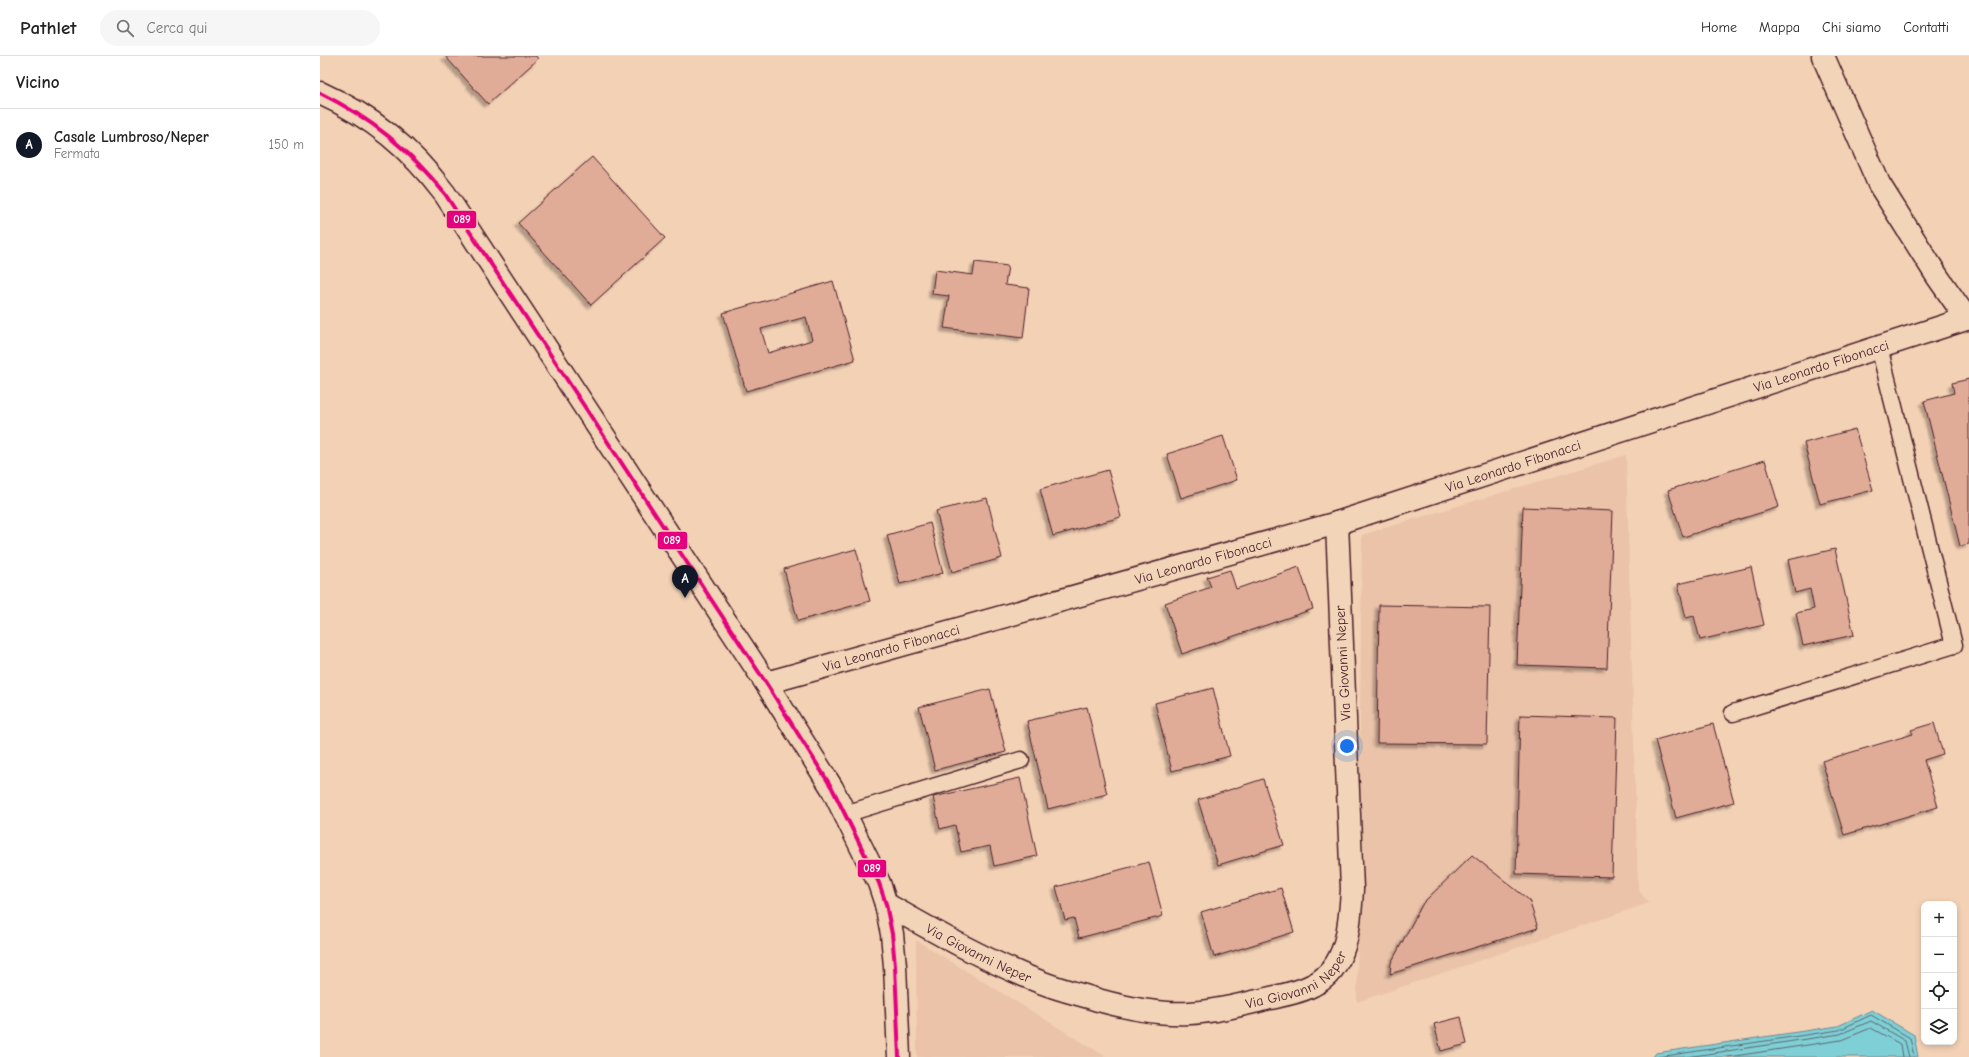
<!DOCTYPE html>
<html lang="it">
<meta charset="utf-8">
<style>
:root{--surface:#fff;--page:#f6f6f6;--text:#222;--muted:#767676;--line:#e0e0e0;--accent:#111827}
body{margin:0;font-family:"Comic Neue",sans-serif;background:var(--page);color:var(--text)}
.controls{position:absolute;right:12px;bottom:12px;display:grid;overflow:hidden;border-radius:8px;box-shadow:0 2px 6px #0003}
.controls button{width:36px;height:36px;display:grid;place-items:center;padding:0;border:0;border-bottom:1px solid var(--line);background:var(--surface);color:var(--text);font:20px sans-serif}
.you{position:absolute;left:1027px;top:690px;width:14px;height:14px;margin:-10px;border:3px solid #fff;border-radius:50%;background:#1a73e8;box-shadow:0 0 0 6px #1a73e833}
.badge{display:grid;place-items:center;width:26px;height:26px;border-radius:50%;background:var(--accent);color:#fff;font-size:13px;font-weight:700}
.pin{position:absolute;translate:-50% -33px;filter:drop-shadow(0 1px 2px #0008)}
.pin::after{content:'';position:absolute;top:21px;width:14px;height:12px;background:inherit;clip-path:polygon(0 0,100% 0,50% 100%)}
.list{margin:0;padding:0;list-style:none}
h2{display:flex;justify-content:space-between;align-items:center;height:52px;margin:0;padding:0 16px;font-size:17px}
h2 small{font-size:13px;font-weight:400;color:var(--muted)}
.list li{display:grid;grid-template-columns:26px 1fr auto;gap:12px;align-items:center;box-sizing:border-box;height:72px;padding:0 16px;border-top:1px solid var(--line)}
.list b{display:block;font-size:15px;white-space:nowrap}
.list p{margin:0;font-size:13px;white-space:nowrap;color:var(--muted)}
.list em{font-size:13px;font-style:normal;color:var(--muted)}
.icon{flex:none;width:22px;height:22px;fill:none;stroke:currentColor;stroke-width:2;stroke-linecap:round;stroke-linejoin:round}
.map{position:relative;flex:none;width:1649px;height:1001px;overflow:hidden}
header{display:flex;align-items:center;gap:24px;box-sizing:border-box;height:56px;padding:0 20px;background:var(--surface);border-bottom:1px solid var(--line)}
header strong{font-size:19px}
nav{display:flex;gap:22px;margin-inline-start:auto;font-size:14px}
.search{width:280px;height:36px;background:var(--page);display:flex;align-items:center;gap:10px;box-sizing:border-box;padding:0 14px;border-radius:22px;color:var(--muted);font-size:15px}
main{display:flex}
aside{flex:1;background:var(--surface)}
.map>svg:first-child{display:block}
</style>
<header>
<strong>Pathlet</strong>
<div class="search"><svg class="icon" aria-label="search" viewBox="0 0 24 24"><circle cx="10" cy="10" r="6"/><path d="M15 15l6 6"/></svg>Cerca qui</div>
<nav><a>Home</a><a>Mappa</a><a>Chi siamo</a><a>Contatti</a></nav>
</header>
<main>
<aside>
<h2>Vicino<small></small></h2>
<ul class="list">
<li><span class="badge">A</span><div><b>Casale Lumbroso/Neper</b><p>Fermata</p></div><em>150 m</em></li>
</ul>
</aside>
<div class="map">
<svg width="1649" height="1001" viewBox="0 0 1649 1001">
<defs>
<filter id="shadow"><feDropShadow dx="-3.5" dy="3.5" stdDeviation="1" flood-color="#0004"/></filter>
</defs>
<rect width="100%" height="100%" fill="#f3d1b5"/>
<filter id="ink" filterUnits="userSpaceOnUse"><feTurbulence type="fractalNoise" baseFrequency=".025" numOctaves="2"/><feDisplacementMap in="SourceGraphic" scale="8" xChannelSelector="R" yChannelSelector="G"/><feConvolveMatrix kernelMatrix="1 2 1 2 8 2 1 2 1" color-interpolation-filters="sRGB"/></filter>
<g filter="url(#ink)">
<!-- built -->
<path fill="#eac3a9" d="M1306,399l12,435 11,13 -292,99 5,-467z
M596,884l190,117h-189z"/>
<!-- water -->
<path fill="#7ed0d6" stroke="#698992" d="M1552,954l42,25 4,22h-265l3,-4 182,-27z"/>
<g fill="none" stroke-linecap="round" stroke-linejoin="round">
<!-- shore -->
<path stroke="#5f666f" stroke-width="1" d="M1338,1001l181,-27 32,-15 39,23 4,19
M1367,1001l153,-23 31,-13 34,20 4,16
M1408,1001l113,-17 30,-12 29,16 2,13"/>
</g>
<!-- building -->
<path fill="#e0ac98" stroke="#4a1f2b" fill-rule="evenodd" filter="url(#shadow)" d="M125,0h91l2,3 -50,45z
M272,101l73,81 -74,67 -73,-82z
M655,206l33,4 -3,19 24,3 -6,50 -79,-10 5,-32 -17,-2 3,-24 38,5z
M513,225l22,79 -109,31 -23,-78zM486,261l6,23 -44,13 -7,-24z
M1649,323v165l-9,2 -36,-145 30,-8 -2,-10z
M1535,373l18,61 -53,14 -16,-61z
M903,380l14,44 -56,18 -14,-44z
M1445,404l14,47 -96,30 -15,-47z
M788,414l13,47 -68,19 -13,-47z
M667,442l15,60 -50,14 -16,-61z
M1203,451l90,4 -6,157 -90,-3z
M610,467l13,50 -43,11 -13,-49z
M536,493l14,52 -72,20 -14,-52z
M1515,493l19,86 -51,11 -7,-33 18,-4 -4,-20 -15,4 -7,-33z
M979,511l14,42 -131,45 -17,-51 46,-16 -4,-10 23,-7 6,19z
M1431,511l13,58 -64,15 -6,-24 -8,2 -8,-34z
M1059,549l111,2 -3,137 -110,-1z
M893,632l17,68 -58,15 -17,-68z
M670,633l16,63 -71,18 -16,-63z
M767,651l20,87 -59,15 -21,-88z
M1200,659l97,3 -5,159 -96,-3z
M1614,667l9,31 -19,6 14,47 -94,28 -22,-74 91,-27 -2,-4z
M1393,668l21,78 -58,16 -21,-78z
M700,722l17,78 -43,10 -4,-20 -29,6 -6,-27 -15,4 -7,-32z
M943,723l21,66 -66,20 -20,-65z
M1152,799l57,45 9,28 -148,46 1,-11 32,-60z
M829,806l14,54 -84,22 -5,-20 -9,2 -9,-33z
M961,832l13,44 -80,25 -13,-45z
M1141,961l6,27 -26,7 -7,-27z"/>
<g fill="none" stroke-linecap="round" stroke-linejoin="round">
<!-- service casing -->
<g stroke="#4a1f2b" stroke-width="19">
<path id="service" d="M1413,657l221,-68 -75,-298
M525,758l176,-54"/>
</g>
<!-- minor casing -->
<g stroke="#4a1f2b" stroke-width="25">
<g id="minor">
<path d="M1503,0l56,128 58,92 30,43"/>
<path id="s1" d="M446,627l571,-160 632,-205"/>
<path id="s2" d="M566,848c51,29 102,58 157,79 18,7 36,11 55,17 29,8 61,15 92,13 23,-1 46,-7 68,-12 18,-5 39,-7 55,-16 35,-17 37,-62 39,-96l-15,-366"/>
</g>
</g>
<!-- tertiary casing -->
<g stroke="#4a1f2b" stroke-width="25">
<path id="tertiary" d="M0,37c53,24 90,55 125,101l321,489 66,105 47,95 7,21 6,30 3,32 4,91"/>
</g>
<!-- service -->
<use href="#service" stroke="#f2d5b8" stroke-width="16"/>
<!-- minor -->
<use href="#minor" stroke="#f2d5b8" stroke-width="22"/>
<!-- tertiary -->
<use href="#tertiary" stroke="#f2d5b8" stroke-width="22"/>
<!-- bus-1 casing -->
<g stroke="#f2d5b8" stroke-width="7">
<path id="bus-1" d="M0,37c51,25 90,57 125,101l321,489 66,105 47,95 7,21 6,30 3,32 4,91"/>
</g>
<!-- bus-1 -->
<use href="#bus-1" stroke="#e5007d" stroke-width="4"/>
</g>
</g>
<g text-anchor="middle" dominant-baseline="central" stroke-width="3" stroke-linejoin="round" paint-order="stroke">
<!-- street labels -->
<g font-size="14" fill="#4a1f2b" stroke="#f2d5b8">
<text stroke="none"><textPath href="#s1" startOffset="1102">Via Leonardo Fibonacci</textPath></text>
<text stroke="none"><textPath href="#s1" startOffset="778">Via Leonardo Fibonacci</textPath></text>
<text stroke="none"><textPath href="#s1" startOffset="454">Via Leonardo Fibonacci</textPath></text>
<text stroke="none"><textPath href="#s1" startOffset="130">Via Leonardo Fibonacci</textPath></text>
<text transform="translate(1023 607) rotate(-93)">Via Giovanni Neper</text>
<text stroke="none"><textPath href="#s2" startOffset="105">Via Giovanni Neper</textPath></text>
<text stroke="none"><textPath href="#s2" startOffset="441">Via Giovanni Neper</textPath></text>
</g>
</g>
<g stroke="#f2d5b8" stroke-width="1.5">
<rect x="126" y="154" width="31" height="19" rx="4" fill="#e5007d"/>
<rect x="337" y="475" width="31" height="19" rx="4" fill="#e5007d"/>
<rect x="537" y="803" width="30" height="19" rx="4" fill="#e5007d"/>
</g>
<g font-size="11" text-anchor="middle" font-weight="bold" fill="#fff">
<text x="142" y="167">089</text>
<text x="352" y="488">089</text>
<text x="552" y="816">089</text>
</g>
</svg>
<div class="controls">
<button>+</button>
<button>−</button>
<button><svg class="icon" aria-label="locate" viewBox="0 0 24 24"><circle cx="12" cy="12" r="6"/><path d="M12 2v4M12 18v4M2 12h4M18 12h4"/></svg></button>
<button><svg class="icon" aria-label="layers" viewBox="0 0 24 24"><path d="M12 4l9 5-9 5-9-5zM3 14l9 5 9-5"/></svg></button>
</div>
<div class="you"></div>
<div class="pin badge" style="left:365px;top:542px">A</div>
</div>
</main>
